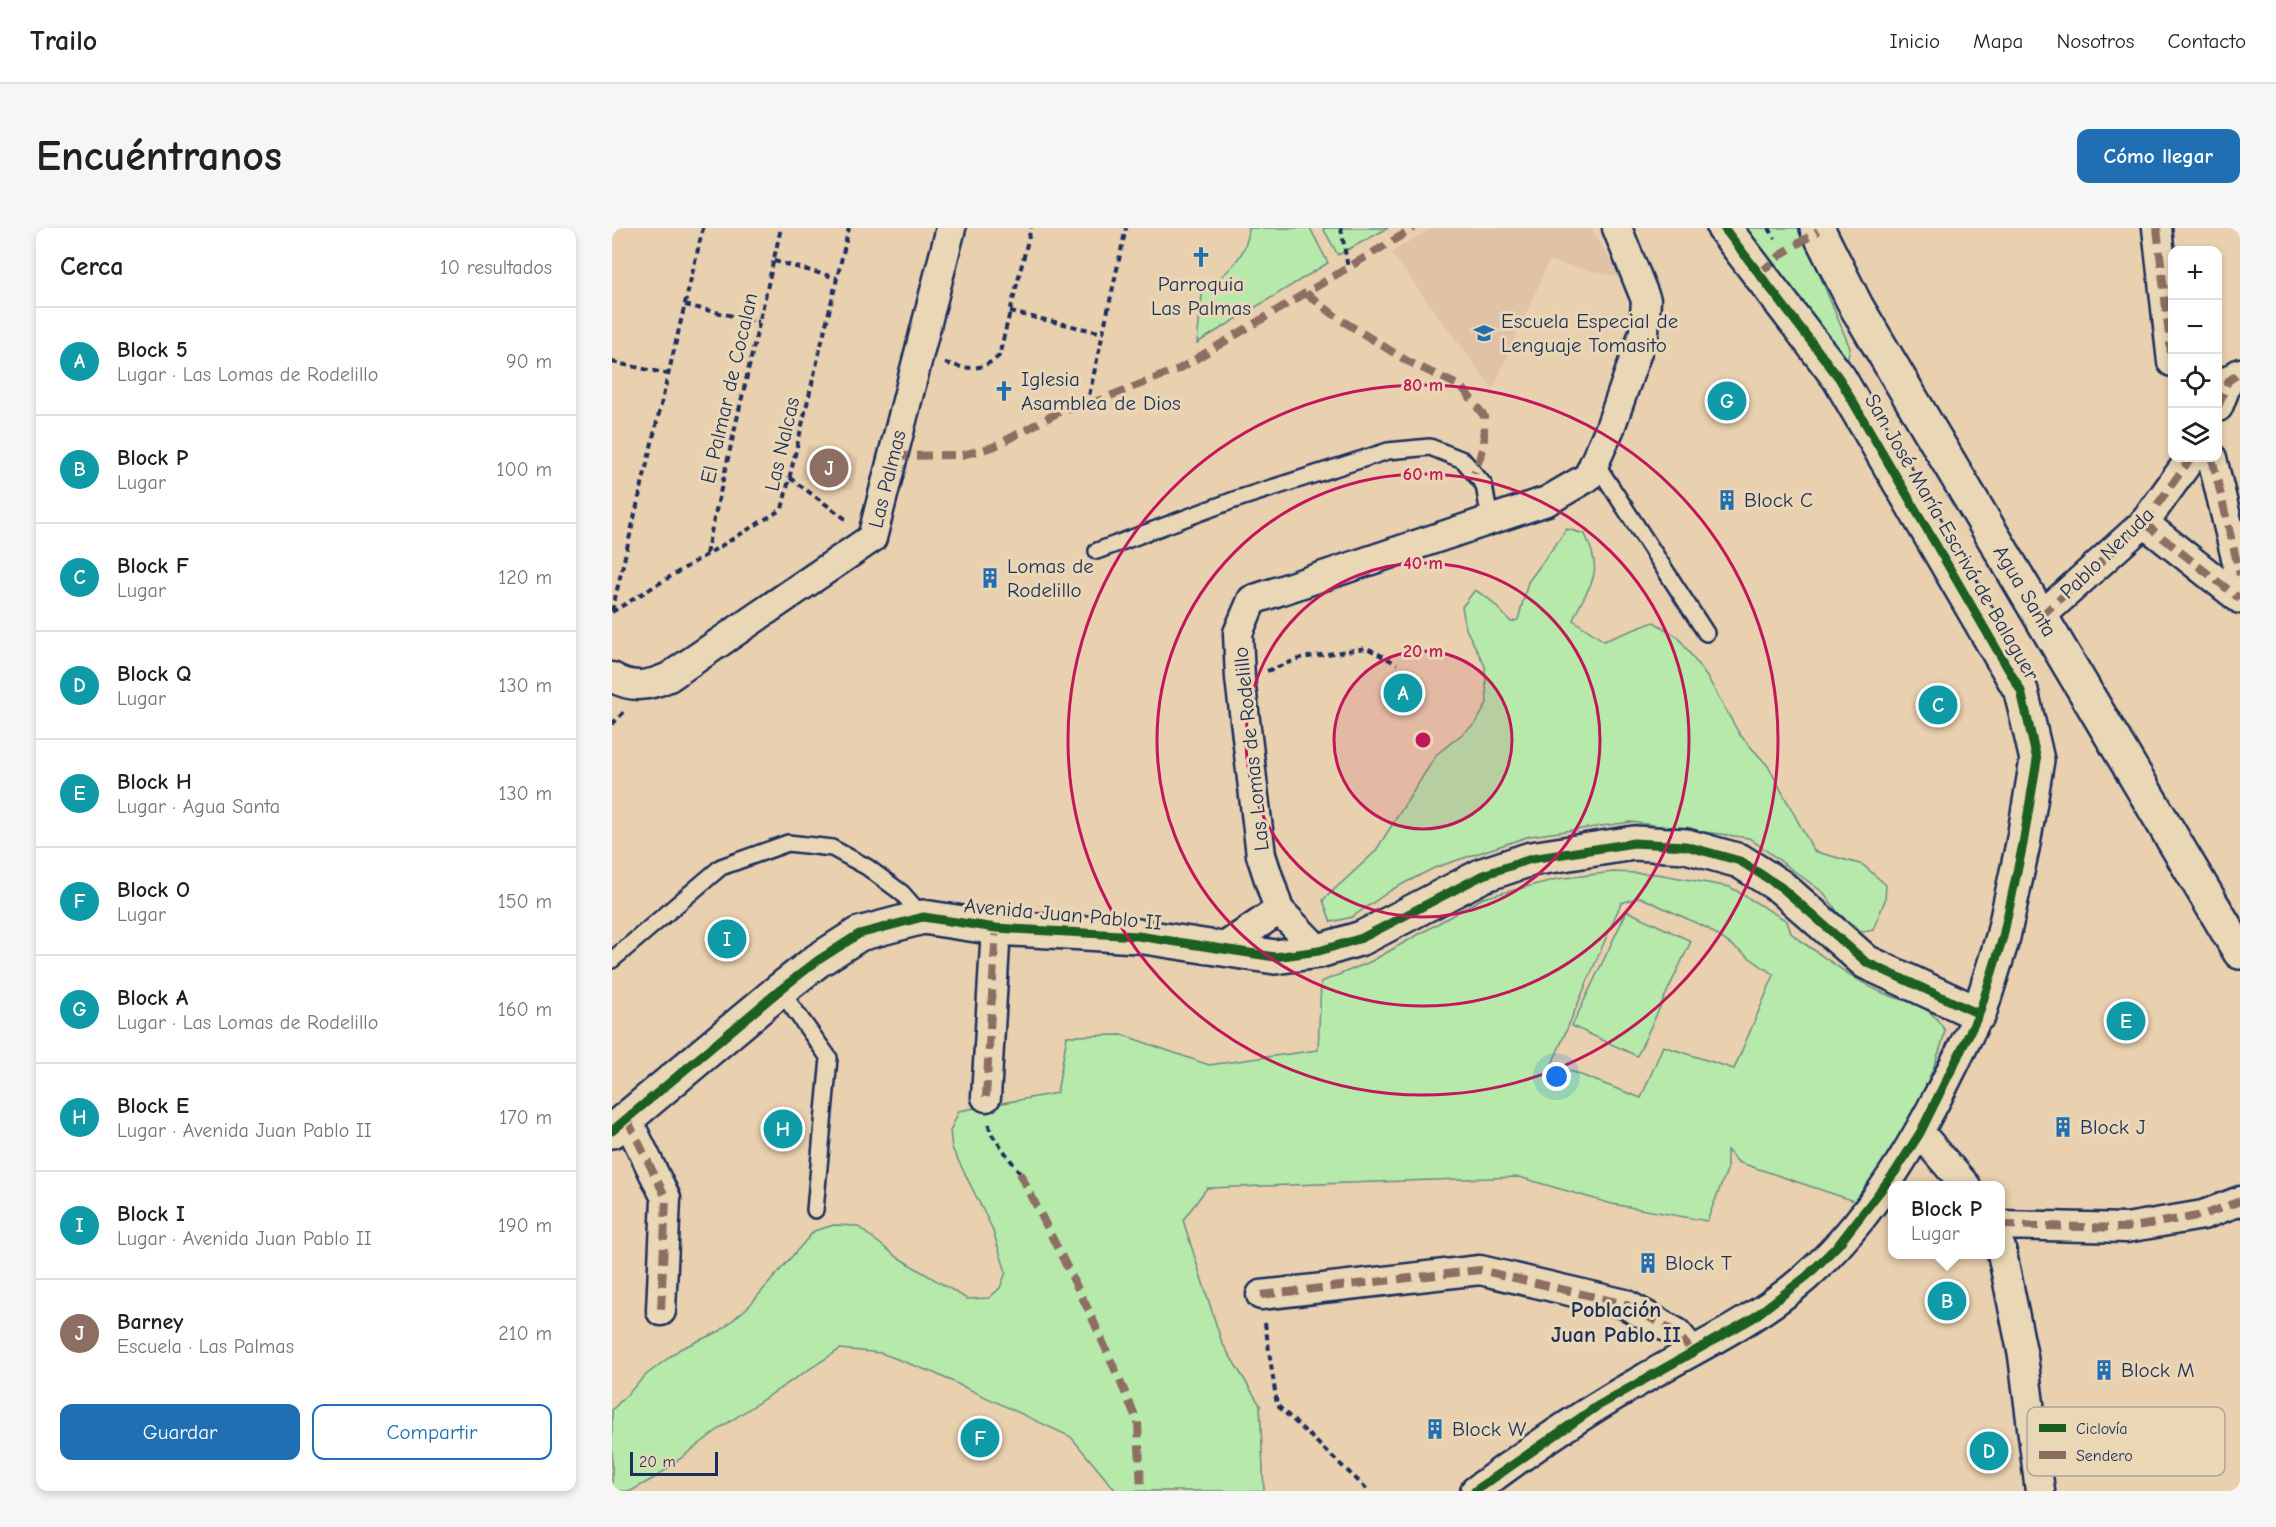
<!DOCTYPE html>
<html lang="es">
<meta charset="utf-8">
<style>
:root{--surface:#fff;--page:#f6f6f6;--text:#202124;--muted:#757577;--line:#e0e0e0;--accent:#1f6fb2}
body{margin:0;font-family:"Comic Neue",sans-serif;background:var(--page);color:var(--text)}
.controls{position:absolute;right:18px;top:18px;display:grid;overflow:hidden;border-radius:12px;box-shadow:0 3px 9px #0003}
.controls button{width:54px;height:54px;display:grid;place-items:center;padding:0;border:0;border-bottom:2px solid var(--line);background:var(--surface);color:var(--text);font:30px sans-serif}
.scale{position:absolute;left:18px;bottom:15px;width:88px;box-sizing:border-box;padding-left:6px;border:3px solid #1b2f5e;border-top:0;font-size:16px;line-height:21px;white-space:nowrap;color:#1b2f5e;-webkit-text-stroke:4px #ead7b5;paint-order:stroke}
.you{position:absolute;left:945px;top:849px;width:21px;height:21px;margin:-15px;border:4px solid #fff;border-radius:50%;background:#1a73e8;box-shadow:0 0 0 9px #1a73e833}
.badge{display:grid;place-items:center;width:39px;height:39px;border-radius:50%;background:var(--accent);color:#fff;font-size:20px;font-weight:700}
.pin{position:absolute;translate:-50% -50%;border:3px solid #fff;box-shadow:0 2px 6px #0006}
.popup{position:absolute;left:1276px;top:953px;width:117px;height:78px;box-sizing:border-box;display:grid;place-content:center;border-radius:12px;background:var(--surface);filter:drop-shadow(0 2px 4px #0005);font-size:20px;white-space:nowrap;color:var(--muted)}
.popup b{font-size:22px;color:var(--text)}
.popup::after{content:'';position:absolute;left:50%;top:100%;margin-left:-12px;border:12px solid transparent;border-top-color:var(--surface)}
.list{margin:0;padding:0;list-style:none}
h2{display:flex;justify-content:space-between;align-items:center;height:78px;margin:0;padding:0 24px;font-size:26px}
h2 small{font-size:20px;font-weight:400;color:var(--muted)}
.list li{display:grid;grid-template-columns:39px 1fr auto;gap:18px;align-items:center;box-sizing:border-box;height:108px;padding:0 24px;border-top:2px solid var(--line)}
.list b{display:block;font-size:22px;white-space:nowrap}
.list p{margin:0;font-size:20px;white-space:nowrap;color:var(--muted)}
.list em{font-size:20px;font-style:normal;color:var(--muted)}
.actions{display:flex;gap:12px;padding:18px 24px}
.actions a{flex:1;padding:14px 0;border:2px solid var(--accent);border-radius:12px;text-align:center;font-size:21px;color:var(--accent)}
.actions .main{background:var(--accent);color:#fff}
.icon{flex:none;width:33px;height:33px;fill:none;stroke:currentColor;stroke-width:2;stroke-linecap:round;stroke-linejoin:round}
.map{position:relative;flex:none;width:1628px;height:1263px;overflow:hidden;border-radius:12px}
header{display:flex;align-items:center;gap:36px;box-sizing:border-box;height:84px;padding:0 30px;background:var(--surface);border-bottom:2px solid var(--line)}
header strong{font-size:28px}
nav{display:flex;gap:33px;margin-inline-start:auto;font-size:21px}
.intro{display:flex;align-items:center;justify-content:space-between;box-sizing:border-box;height:144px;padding:0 36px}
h1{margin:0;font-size:42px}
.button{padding:15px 27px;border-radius:12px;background:var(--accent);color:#fff;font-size:21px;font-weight:700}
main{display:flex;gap:36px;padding:0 36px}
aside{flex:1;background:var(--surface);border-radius:12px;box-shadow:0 3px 9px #0003}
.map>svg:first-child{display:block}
</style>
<header>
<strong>Trailo</strong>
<nav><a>Inicio</a><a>Mapa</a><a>Nosotros</a><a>Contacto</a></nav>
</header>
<div class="intro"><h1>Encuéntranos</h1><a class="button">Cómo llegar</a></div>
<main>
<aside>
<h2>Cerca<small>10 resultados</small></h2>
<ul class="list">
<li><span class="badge" style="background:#0f9aa8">A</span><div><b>Block 5</b><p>Lugar · Las Lomas de Rodelillo</p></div><em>90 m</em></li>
<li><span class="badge" style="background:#0f9aa8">B</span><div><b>Block P</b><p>Lugar</p></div><em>100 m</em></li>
<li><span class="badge" style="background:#0f9aa8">C</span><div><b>Block F</b><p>Lugar</p></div><em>120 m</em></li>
<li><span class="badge" style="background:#0f9aa8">D</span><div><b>Block Q</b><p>Lugar</p></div><em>130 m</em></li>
<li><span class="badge" style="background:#0f9aa8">E</span><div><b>Block H</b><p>Lugar · Agua Santa</p></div><em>130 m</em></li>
<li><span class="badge" style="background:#0f9aa8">F</span><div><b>Block O</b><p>Lugar</p></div><em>150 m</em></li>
<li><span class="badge" style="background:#0f9aa8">G</span><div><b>Block A</b><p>Lugar · Las Lomas de Rodelillo</p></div><em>160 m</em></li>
<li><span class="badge" style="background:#0f9aa8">H</span><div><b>Block E</b><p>Lugar · Avenida Juan Pablo II</p></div><em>170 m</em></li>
<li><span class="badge" style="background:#0f9aa8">I</span><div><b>Block I</b><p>Lugar · Avenida Juan Pablo II</p></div><em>190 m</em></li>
<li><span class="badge" style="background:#8d6e63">J</span><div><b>Barney</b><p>Escuela · Las Palmas</p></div><em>210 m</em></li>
</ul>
<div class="actions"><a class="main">Guardar</a><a>Compartir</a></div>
</aside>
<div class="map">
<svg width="1628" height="1263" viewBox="0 0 1628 1263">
<rect width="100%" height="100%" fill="#e9d0af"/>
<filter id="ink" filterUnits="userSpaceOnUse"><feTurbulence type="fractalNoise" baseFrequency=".0167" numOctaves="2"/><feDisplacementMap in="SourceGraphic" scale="12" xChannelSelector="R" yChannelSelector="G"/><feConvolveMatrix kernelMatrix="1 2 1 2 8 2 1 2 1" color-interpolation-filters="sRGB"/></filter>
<g filter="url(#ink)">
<!-- built -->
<path fill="#e0c2a6" d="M819,0h160l31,50 -73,-17 -56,128 -102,-136z
M195,217l52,12 -7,33 -52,-12z"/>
<!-- green -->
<path fill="#b6e9aa" stroke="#688c84" stroke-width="1.5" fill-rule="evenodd" d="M637,0h61l18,35 -131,80 6,-57c24,-8 45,-33 46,-58z
M711,0h65l-50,27z
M1131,0h57l50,120 -4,17z
M955,301l18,5c20,44 5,46 -12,86l31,21 50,-19 24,15 31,43 31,55 28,31 46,85 49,14 23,20 -1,15 -12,30 -10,2 -24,-18 -15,-21 -75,-55 -118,-16 -101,14 -96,32 -41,21 -41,28 -21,5 -8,-22 52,-48 62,-98 39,-31 11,-20 -2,-37 -19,-37 -4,-22 13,-17 14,9 22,23 7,-2 10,-38z
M1001,644l44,2 73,13 57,34 4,12 8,7c26,17 53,39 82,52 29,13 46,8 64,39 -12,52 -56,130 -91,170l-116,-39 -11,-12v20l-20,51 -95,-17 -93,-27 -312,11 -24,32 39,123 38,62 4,86h-148l-45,-54 -137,-64 -53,-20 -41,-4 -117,77 -67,51 -25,14h-19v-81l34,-35 34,-26 40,-18 29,-25 65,-75 20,-6 23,1 40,31 70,42 22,-1 11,-10 6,-16 -14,-44 -40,-80 -2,-17 9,-20 98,-18 10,-57 56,-1 86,30 109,-15 3,-68 49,-20 113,-64 74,-19zM1028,669l67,31 67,47 -40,94 -71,-23 -22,52 -89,-34 69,-161z
M1015,683l64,30 -54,115 -65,-30z"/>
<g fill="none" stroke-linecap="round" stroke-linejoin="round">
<!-- service casing -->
<g stroke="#1b2f5e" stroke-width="20">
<path id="service" d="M983,234l111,171
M485,323l137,-51 154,-49 42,-4 33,13 21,25 6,35
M0,732l109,-93 67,-24 44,5 35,19 35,26 21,24
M168,762l49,68 -14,152"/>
</g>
<!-- minor casing -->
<g stroke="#1b2f5e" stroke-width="33">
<path id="minor" d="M1545,0l15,134
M1606,179l10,-26 12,-8
M1600,230l28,117
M1532,295l96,76
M1429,388l103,-93 47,-65
M0,449c20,12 37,9 57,0l203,-139 79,-310
M608,722l59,-40
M707,723l-40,-41 -18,-55 -21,-177 -2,-45 14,-33 295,-99 41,-24 22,-49 34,-96 2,-32 -29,-72
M374,869l10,-169
M15,891l39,79 -5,113
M1308,905l46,53
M1389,997l125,3 77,-13 37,-14
M1389,1020l22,108 17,135
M649,1067l219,-25 145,34 52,29 15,18
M863,1263c54,-41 111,-80 170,-113 55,-32 112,-58 161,-101 81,-72 126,-167 173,-263"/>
</g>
<!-- tertiary casing -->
<g stroke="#1b2f5e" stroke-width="38">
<path id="tertiary" d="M0,903l168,-141 37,-29 42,-27 64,-17 73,11 142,8 137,21 44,-6 43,-13 121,-63 48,-16 103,-16 52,3 54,15 41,26 85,75 113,52 24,-77 20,-93 14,-84 -16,-69 -182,-313 -115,-150"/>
</g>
<!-- primary casing -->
<g stroke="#1b2f5e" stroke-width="38">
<path id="primary" d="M1205,0l39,78 384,646"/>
</g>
<!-- path -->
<path stroke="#1b2f5e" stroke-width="4" stroke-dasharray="6 4.5" stroke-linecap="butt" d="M729,0l7,40
M1157,0l6,11
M162,33l63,17
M73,77l74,17
M398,84l93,21
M0,134l56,12
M333,135c23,6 35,9 54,-7l32,-128
M475,177l39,-177
M178,250l57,42
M94,326l75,-326
M0,383l91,-383
M0,384l170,-103 67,-281
M655,443l34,-13 66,-10 30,16
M0,496l12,-12
M377,896l1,8 30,41
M653,1095l12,82 92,86"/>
<!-- service -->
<use href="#service" stroke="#ead7b5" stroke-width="15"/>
<!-- minor -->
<use href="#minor" stroke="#ead7b5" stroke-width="28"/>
<!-- tertiary -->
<use href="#tertiary" stroke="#ead7b5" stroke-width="33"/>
<!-- primary -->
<use href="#primary" stroke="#ead7b5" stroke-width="33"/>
<!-- quiet -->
<path stroke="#8d6e63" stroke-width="8" stroke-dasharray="15 8" stroke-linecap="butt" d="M1545,0l15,134
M1148,45l23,-20 35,-22
M694,65l32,25 69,43 55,26 22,29v31l-10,26
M1606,179l10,-26 12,-8
M281,228l69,-1 31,-8 68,-36 26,-6 92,-36 235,-141
M1600,230l28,117
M1532,295l96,76
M1429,388l103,-93 47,-65
M374,869l10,-169
M15,891l39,79 -5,113
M408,945l70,140 48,109 3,69
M1389,997l125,3 77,-13 37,-14
M649,1067l219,-25 145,34 52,29 15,18"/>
<!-- cycleway casing -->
<g stroke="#ead7b5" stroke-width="13">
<path id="cycleway" d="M0,903l168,-141 37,-29 42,-27 64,-17 73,11 142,8 137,21 44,-6 43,-13 121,-63 48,-16 103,-16 52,3 54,15 41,26 85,75 113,52
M863,1263l121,-84 157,-89 54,-42 32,-32 56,-72 25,-39 59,-119 24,-77 20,-93 14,-84 -16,-69 -182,-313 -115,-150"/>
</g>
<!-- cycleway -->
<use href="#cycleway" stroke="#1b5e20" stroke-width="9"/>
</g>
</g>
<!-- distance rings -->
<circle cx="811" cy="512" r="89" fill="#c2185b" fill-opacity=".12"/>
<g fill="none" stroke="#c2185b" stroke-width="3">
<circle cx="811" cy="512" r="89"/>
<circle cx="811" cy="512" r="177"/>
<circle cx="811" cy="512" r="266"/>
<circle cx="811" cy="512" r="355"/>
</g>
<!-- icons -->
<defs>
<g id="church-bare" transform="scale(1.62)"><path d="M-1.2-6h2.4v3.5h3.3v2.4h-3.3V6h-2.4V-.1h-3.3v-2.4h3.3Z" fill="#1f6fb2" stroke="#ead7b5" stroke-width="2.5" paint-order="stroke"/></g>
<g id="school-bare" transform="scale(1.62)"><path d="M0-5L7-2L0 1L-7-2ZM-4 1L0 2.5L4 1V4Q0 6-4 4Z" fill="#1f6fb2" stroke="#ead7b5" stroke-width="2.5" paint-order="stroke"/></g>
<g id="building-bare" transform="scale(1.62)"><path d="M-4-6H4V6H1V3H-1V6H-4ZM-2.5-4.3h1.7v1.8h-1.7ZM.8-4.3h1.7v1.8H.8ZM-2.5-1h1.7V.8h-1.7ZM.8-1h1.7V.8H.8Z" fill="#1f6fb2" stroke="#ead7b5" stroke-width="2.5" paint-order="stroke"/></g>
</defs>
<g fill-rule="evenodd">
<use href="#church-bare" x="589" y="29"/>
<use href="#school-bare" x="872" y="105"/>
<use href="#church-bare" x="392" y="163"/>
<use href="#building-bare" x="1115" y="272"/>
<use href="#building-bare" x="378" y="350"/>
<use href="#building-bare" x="1451" y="899"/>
<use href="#building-bare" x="1036" y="1035"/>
<use href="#building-bare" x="1492" y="1142"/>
<use href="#building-bare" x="823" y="1201"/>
</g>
<g text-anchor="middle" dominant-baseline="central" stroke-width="6" stroke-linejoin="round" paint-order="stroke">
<!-- poi labels -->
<g font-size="21" fill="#1b2f5e" stroke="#ead7b5" text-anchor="start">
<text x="589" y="56" text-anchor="middle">Parroquia<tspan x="589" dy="24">Las Palmas</tspan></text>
<text x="889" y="93">Escuela Especial de<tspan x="889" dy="24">Lenguaje Tomasito</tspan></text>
<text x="409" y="151">Iglesia<tspan x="409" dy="24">Asamblea de Dios</tspan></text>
<text x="1132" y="272">Block C</text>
<text x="395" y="338">Lomas de<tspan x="395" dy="24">Rodelillo</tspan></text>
<text x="1468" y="899">Block J</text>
<text x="1053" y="1035">Block T</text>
<text x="1509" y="1142">Block M</text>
<text x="840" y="1201">Block W</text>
</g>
<!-- street labels -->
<g font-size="21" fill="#1b2f5e" stroke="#ead7b5">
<text transform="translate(117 160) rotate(-77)">El Palmar de Cocalan</text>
<text transform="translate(170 216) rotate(-77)">Las Nalcas</text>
<text transform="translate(275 251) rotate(-76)">Las Palmas</text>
<text transform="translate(1340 309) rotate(60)">San José María Escrivá de Balaguer</text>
<text transform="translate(1495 325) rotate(-44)">Pablo Neruda</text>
<text transform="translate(1413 363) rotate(59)">Agua Santa</text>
<text transform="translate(639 521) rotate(-96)">Las Lomas de Rodelillo</text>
<text transform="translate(451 686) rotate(5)">Avenida Juan Pablo II</text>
</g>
<!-- neighbourhood labels -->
<g font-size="22" font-weight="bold" fill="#1b2f5e" stroke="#ead7b5">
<text x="1004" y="1082">Población<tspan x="1004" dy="25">Juan Pablo II</tspan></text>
</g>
</g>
<!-- legend -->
<rect x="1415" y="1179" width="198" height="69" rx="9" fill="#ead7b5" stroke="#aca59b" stroke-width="1.5"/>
<rect x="1427" y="1196" width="27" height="8" fill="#1b5e20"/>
<rect x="1427" y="1223" width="27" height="8" fill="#8d6e63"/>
<g font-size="16" fill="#1b2f5e">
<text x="1464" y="1206">Ciclovía</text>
<text x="1464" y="1233">Sendero</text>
</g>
<circle cx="811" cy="512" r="9" fill="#c2185b" stroke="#ead7b5" stroke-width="3"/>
<g font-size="18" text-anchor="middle" font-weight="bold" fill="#c2185b" stroke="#ead7b5" stroke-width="6" stroke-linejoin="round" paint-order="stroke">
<text x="811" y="163">80 m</text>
<text x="811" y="252">60 m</text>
<text x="811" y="341">40 m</text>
<text x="811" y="429">20 m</text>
</g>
</svg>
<div class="controls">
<button>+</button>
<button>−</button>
<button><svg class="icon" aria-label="locate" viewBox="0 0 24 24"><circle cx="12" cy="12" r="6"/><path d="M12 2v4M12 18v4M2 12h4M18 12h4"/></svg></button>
<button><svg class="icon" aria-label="layers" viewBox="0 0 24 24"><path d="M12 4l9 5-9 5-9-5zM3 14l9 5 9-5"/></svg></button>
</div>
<div class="scale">20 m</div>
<div class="you"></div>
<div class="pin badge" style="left:791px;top:465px;background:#0f9aa8">A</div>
<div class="pin badge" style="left:1335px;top:1073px;background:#0f9aa8">B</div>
<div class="popup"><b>Block P</b>Lugar</div>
<div class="pin badge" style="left:1326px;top:477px;background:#0f9aa8">C</div>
<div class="pin badge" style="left:1377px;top:1223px;background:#0f9aa8">D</div>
<div class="pin badge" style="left:1514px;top:793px;background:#0f9aa8">E</div>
<div class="pin badge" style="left:368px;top:1210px;background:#0f9aa8">F</div>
<div class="pin badge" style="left:1115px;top:173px;background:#0f9aa8">G</div>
<div class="pin badge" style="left:171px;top:901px;background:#0f9aa8">H</div>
<div class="pin badge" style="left:115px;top:711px;background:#0f9aa8">I</div>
<div class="pin badge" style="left:217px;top:240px;background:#8d6e63">J</div>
</div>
</main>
